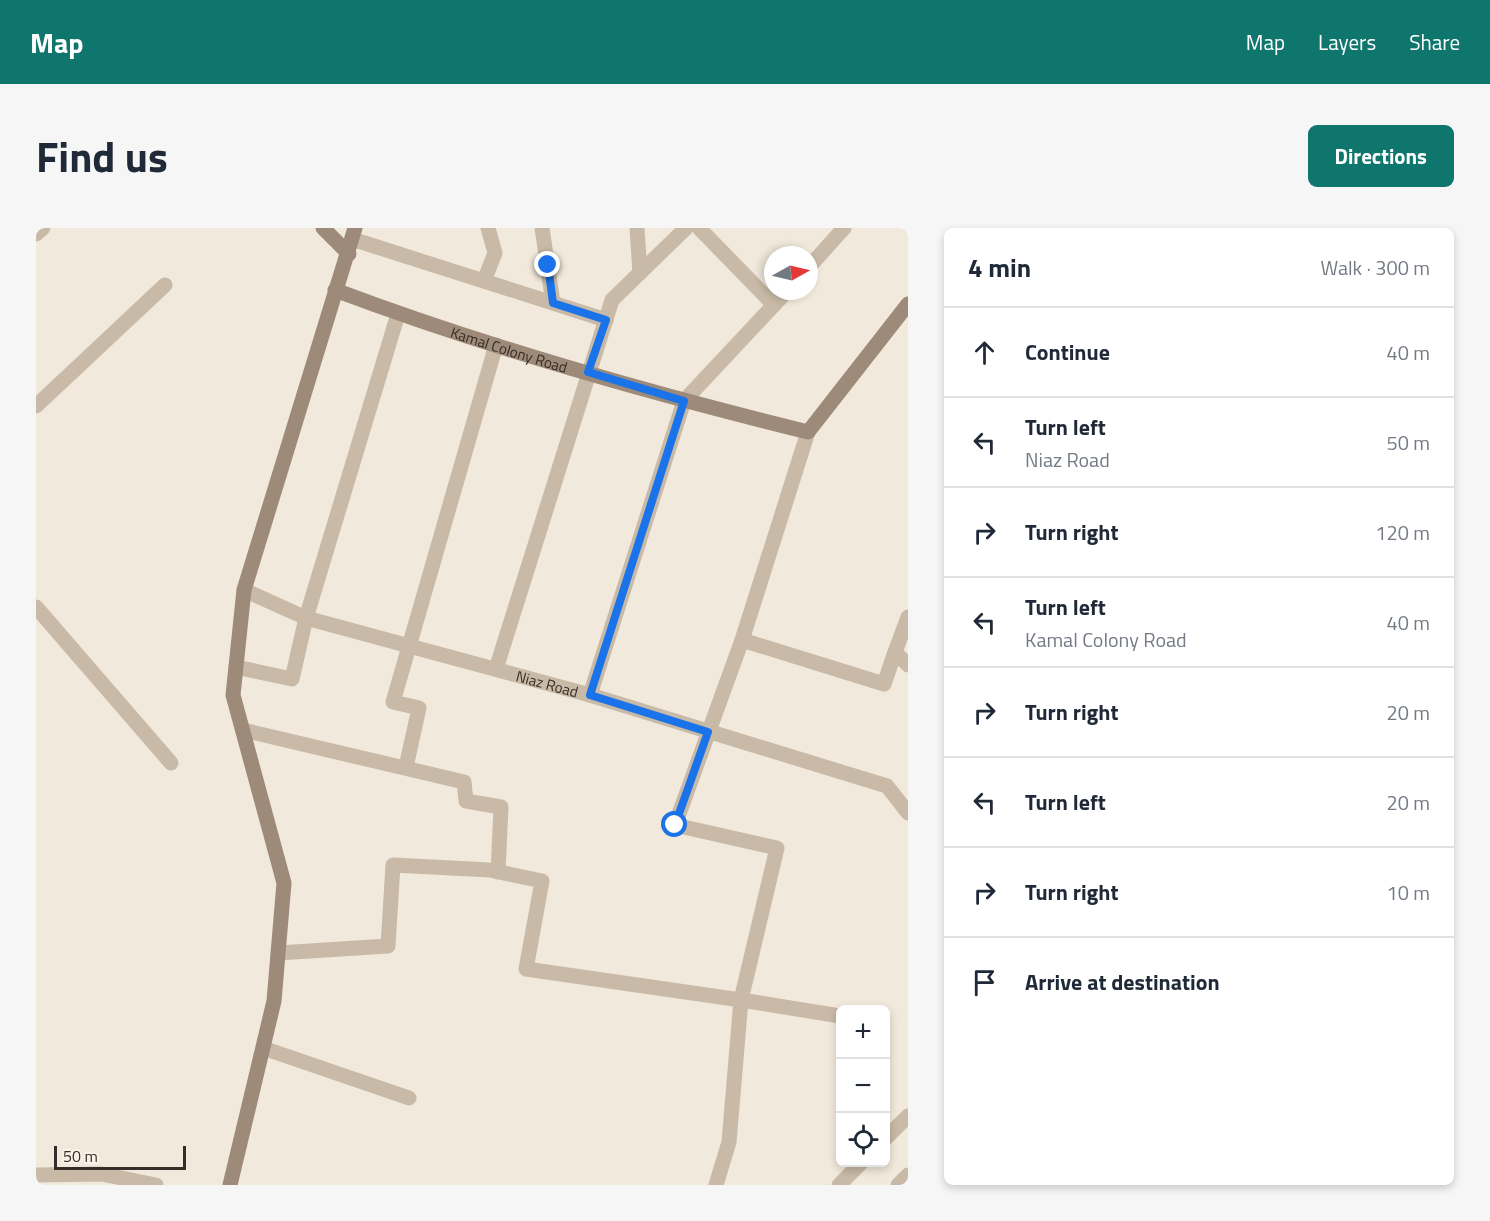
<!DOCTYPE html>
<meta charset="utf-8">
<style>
:root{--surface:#fff;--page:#f6f6f7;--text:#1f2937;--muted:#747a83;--line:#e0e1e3;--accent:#0f766e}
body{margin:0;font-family:"Titillium Web",sans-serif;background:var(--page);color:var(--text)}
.controls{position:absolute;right:18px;bottom:18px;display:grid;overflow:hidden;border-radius:9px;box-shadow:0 3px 9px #0003}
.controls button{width:54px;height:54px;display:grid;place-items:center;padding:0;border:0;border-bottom:2px solid var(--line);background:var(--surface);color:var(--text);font:30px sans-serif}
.compass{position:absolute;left:728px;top:18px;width:54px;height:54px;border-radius:50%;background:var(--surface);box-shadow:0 3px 9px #0003;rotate:82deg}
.scale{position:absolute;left:18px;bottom:15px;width:132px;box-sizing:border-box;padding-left:6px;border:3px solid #362d28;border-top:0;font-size:16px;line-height:21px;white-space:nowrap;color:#362d28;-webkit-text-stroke:4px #f9f3e7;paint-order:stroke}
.stop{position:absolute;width:18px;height:18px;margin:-14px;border:4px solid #1a73e8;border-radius:50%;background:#fff}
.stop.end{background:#1a73e8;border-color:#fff;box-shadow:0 2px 6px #0008}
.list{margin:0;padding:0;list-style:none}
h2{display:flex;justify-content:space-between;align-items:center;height:78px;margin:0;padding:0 24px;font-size:26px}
h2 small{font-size:20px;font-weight:400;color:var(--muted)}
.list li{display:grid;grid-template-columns:39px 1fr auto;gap:18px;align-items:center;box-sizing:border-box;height:90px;padding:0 24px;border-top:2px solid var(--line)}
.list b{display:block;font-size:22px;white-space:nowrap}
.list p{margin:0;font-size:20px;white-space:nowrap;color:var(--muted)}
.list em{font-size:20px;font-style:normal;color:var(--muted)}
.icon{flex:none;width:33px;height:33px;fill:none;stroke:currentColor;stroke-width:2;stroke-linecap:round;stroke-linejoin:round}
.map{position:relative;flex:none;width:872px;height:957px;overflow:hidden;border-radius:9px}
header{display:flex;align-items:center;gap:36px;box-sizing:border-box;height:84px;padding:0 30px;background:var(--accent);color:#fff}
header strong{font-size:28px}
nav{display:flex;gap:33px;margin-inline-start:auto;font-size:21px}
.intro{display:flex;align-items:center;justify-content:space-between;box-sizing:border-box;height:144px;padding:0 36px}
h1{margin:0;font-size:42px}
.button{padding:15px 27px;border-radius:9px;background:var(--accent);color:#fff;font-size:21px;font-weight:700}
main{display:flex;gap:36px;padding:0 36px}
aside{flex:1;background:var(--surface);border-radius:9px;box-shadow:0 3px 9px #0003}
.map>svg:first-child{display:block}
</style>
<header>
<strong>Map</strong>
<nav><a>Map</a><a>Layers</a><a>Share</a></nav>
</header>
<div class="intro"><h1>Find us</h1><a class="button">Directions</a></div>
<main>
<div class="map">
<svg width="872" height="957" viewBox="0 0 872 957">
<rect width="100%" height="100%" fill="#f1e9db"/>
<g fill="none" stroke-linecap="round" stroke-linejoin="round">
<!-- street -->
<g stroke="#c9baa7" stroke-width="15">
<path d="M506,0l11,75"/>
<path d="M601,0l3,45"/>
<path d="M663,0l75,77"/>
<path d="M0,6l7,-6"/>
<path d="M316,11l254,81"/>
<path d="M773,39l35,-39"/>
<path d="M448,53l11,-28 -7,-25"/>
<path d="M0,178l129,-121"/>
<path d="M772,204l-66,208 -67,185 102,23 -36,152 99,16"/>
<path id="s1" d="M208,362l62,28 284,77 297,91 21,27"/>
<path d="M0,379l135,156"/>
<path d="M706,412l142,44 11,-32 13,13"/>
<path d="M859,424l13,-35"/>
<path d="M200,439l56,12 14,-61 92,-304"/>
<path d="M460,441l116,-369 74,-72"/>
<path d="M554,467l94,-294 103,-110"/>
<path d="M207,502l221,52 2,19 35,6 -3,65"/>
<path d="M370,539l13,-59 -26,-6 103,-357"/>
<path d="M242,725l110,-7 5,-81 97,5 52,11 -16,88 215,31 -12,142 -13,43"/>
<path d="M227,820l146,50"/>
<path d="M850,910l22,-22"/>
<path d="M0,947l66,-1 54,11"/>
<path d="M803,957l23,-23"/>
<path d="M862,957l10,-10"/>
</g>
<!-- secondary -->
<g stroke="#9d8a79" stroke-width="15">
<path d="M287,0l26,26"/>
<path id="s2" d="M299,62c154,58 314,103 473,142l100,-128"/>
<path d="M194,957l44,-184 10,-118 -51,-188 11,-105 111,-362"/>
</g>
</g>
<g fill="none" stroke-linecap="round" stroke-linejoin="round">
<!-- route -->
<path stroke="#1a73e8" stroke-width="8" d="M512,37l5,38 53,17 -18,52 96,29 -94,294 118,37 -33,93"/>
</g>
<g text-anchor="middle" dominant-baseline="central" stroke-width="6" stroke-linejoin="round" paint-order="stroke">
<!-- street labels -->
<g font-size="15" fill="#362d28" stroke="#f9f3e7">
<text stroke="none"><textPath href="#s2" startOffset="184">Kamal Colony Road</textPath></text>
<text stroke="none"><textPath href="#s1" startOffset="318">Niaz Road</textPath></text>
</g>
</g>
</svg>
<div class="controls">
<button>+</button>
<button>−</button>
<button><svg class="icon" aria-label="locate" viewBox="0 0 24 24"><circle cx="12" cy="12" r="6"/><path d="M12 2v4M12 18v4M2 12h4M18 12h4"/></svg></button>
</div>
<svg class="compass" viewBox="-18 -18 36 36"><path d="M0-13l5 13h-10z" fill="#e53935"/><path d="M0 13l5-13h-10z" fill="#747a83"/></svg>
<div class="scale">50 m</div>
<div class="stop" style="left:639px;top:597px"></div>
<div class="stop end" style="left:512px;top:37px"></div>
</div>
<aside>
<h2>4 min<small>Walk · 300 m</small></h2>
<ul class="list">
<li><svg class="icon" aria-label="ahead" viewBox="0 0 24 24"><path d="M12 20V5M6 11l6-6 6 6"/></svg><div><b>Continue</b></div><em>40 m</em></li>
<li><svg class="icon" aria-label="left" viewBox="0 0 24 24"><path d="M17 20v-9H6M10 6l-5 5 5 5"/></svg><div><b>Turn left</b><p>Niaz Road</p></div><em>50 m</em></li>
<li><svg class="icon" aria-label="right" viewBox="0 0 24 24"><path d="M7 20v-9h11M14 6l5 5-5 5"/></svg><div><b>Turn right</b></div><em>120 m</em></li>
<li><svg class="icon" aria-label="left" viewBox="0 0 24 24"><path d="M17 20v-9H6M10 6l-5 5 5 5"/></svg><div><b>Turn left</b><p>Kamal Colony Road</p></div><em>40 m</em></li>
<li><svg class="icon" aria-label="right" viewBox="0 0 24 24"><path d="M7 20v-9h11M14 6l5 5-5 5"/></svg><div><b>Turn right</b></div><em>20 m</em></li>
<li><svg class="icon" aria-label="left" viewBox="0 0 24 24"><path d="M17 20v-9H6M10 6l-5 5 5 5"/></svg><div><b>Turn left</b></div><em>20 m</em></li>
<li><svg class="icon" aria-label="right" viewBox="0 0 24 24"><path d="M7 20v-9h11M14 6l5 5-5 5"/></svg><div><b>Turn right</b></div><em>10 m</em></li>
<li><svg class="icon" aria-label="arrive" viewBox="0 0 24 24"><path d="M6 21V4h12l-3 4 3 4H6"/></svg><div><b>Arrive at destination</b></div></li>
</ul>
</aside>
</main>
